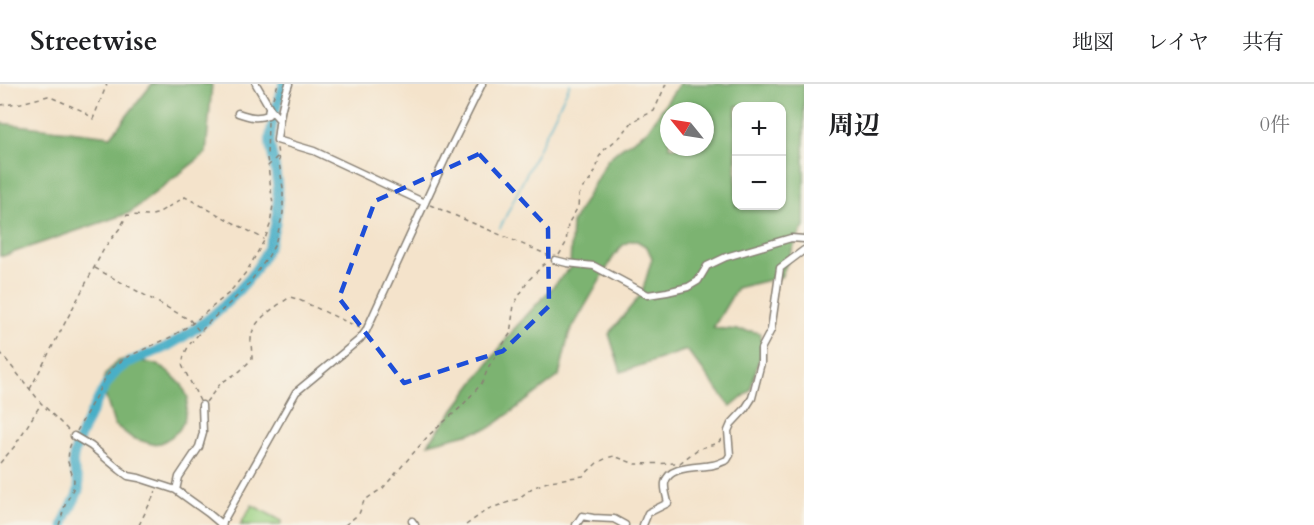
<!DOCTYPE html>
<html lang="ja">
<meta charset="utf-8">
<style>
:root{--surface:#fff;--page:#f6f6f6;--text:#202124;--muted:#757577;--line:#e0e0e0}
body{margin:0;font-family:Cardo,"Noto Serif JP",serif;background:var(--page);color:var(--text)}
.controls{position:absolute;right:18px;top:18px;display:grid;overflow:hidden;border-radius:12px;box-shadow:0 2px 4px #0004}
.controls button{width:54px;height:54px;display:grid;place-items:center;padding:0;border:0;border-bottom:2px solid var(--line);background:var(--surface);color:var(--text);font:30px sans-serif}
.compass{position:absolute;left:660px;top:18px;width:54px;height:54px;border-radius:50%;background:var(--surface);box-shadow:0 2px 4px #0004;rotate:300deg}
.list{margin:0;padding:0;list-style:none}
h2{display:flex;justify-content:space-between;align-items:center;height:78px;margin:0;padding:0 24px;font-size:26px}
h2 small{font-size:20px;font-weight:400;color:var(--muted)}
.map{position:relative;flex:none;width:804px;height:441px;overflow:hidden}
header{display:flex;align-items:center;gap:36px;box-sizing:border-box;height:84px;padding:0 30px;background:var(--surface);border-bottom:2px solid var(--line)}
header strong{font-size:28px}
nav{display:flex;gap:33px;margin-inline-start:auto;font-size:21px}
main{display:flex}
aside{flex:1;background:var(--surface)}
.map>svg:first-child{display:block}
</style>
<header>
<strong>Streetwise</strong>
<nav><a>地図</a><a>レイヤ</a><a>共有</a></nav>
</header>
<main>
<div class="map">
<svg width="804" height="441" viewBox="0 0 804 441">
<rect width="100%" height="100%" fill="#f7f3e8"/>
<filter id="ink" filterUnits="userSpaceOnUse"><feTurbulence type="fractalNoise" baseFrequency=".0167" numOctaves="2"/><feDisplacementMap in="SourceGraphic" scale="12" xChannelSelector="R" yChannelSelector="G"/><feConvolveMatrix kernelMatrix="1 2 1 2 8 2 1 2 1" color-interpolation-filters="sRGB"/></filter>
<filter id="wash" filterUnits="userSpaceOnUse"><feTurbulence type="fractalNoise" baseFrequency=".008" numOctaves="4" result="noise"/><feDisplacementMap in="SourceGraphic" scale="24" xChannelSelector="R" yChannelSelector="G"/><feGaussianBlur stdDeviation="1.35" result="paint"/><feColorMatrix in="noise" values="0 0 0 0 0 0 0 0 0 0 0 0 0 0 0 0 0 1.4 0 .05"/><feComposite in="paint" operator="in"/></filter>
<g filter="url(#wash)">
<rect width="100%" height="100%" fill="#f4e3cb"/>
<!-- green -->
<path fill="#9bd183" stroke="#5c7650" stroke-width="1.5" d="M252,421l30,16 -2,4h-40z"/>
<!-- forest -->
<path fill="#7cb371" stroke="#4c6846" stroke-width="1.5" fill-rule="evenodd" d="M152,0h60l-6,69 -77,60 -126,43h-3v-133l111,13z
M679,0h125v143l-6,9 -17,41 -44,11 -24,40 38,3 9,2 3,18 -5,12 -8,28 -19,16 -44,-57 -66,22 -12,-38 33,-41 10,-35 -5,-11 -10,-6h-7l-7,4 -9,11 -45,78 -10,42 -69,52 -62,16 86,-115 56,-61 2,-45 36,-64 13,-11 26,-17zM736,22h46v100h-46zM669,27h36v36h-36z
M129,274l29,7 11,7 13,13 6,13 -4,23 -5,9 -8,7 -10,6 -9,1 -20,-6 -18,-14 -12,-39 3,-10 11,-13z"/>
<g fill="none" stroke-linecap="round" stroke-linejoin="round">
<!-- stream -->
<path stroke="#48afc7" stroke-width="1.5" d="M500,144l70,-144"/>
<!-- river -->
<path stroke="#48afc7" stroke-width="10" d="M63,441c3,-12 11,-21 15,-33 4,-11 -6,-19 -5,-30 0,-16 31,-78 43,-90 12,-13 37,-18 52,-26 37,-20 82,-59 100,-98 11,-26 12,-52 7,-80 -1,-9 -5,-18 -5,-27 1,-16 8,-42 14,-57"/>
</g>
</g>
<g filter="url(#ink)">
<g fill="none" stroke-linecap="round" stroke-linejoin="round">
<!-- minor casing -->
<g stroke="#888074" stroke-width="9">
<path id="minor" d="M256,0l15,26 8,9
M289,0c-7,18 -10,36 -12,56l37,11 111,52
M238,29c11,4 19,6 30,2l1,-7
M555,176l12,3 27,3 54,29 19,-3 21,-5 10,-6 9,-15 19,-9 65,-19 13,1
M74,352l17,10 29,24 8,6 11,2 37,12 32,23 13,11
M176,406l3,-13 20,-30 4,-14 -1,-28
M412,437l3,4
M221,441l75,-133 64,-53 6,-8 80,-174 36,-73
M576,441l6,-9 11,2 21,1 11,6
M643,441l5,-12 20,-10c-1,-6 -4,-14 -3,-20 3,-18 34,-15 48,-18 5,-1 9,-3 14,-5l3,-5 -2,-24 3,-7 14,-15 7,-11 9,-35v-14l10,-19 9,-62 24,-18"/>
</g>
<!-- tertiary casing -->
<g stroke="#888074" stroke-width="10">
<path id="tertiary" d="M221,440l1,1"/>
</g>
<!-- path -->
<path stroke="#888074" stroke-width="1.5" stroke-dasharray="4.5 4.5" stroke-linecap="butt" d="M273,14l5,-14
M0,21l21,-2 27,-7 35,15 10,8 14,-35
M268,38l-1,36 1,7
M430,121l111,47 8,4
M559,171l7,-12 2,-19 10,-17 1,-12 3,-6 10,-11 5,-11 2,-10 6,-8 16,-13 12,-15 21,-10 12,-27
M95,184l95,52 10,12
M0,268l41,51 28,28
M30,305l75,-142 15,-19 7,-13 22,1 7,-2 29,-17 79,42
M200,317l-18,-36 2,-10 5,-10 20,-23 36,-33 23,-32 7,-13 8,-31v-25l-5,-32
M206,318l15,-19 19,-12 12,-12c0,-6 -1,-13 -1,-19 0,-20 25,-33 39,-43l7,2 63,29
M77,347l29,-54 7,-10 14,-10 44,-20 22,-14 36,-30 18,-22 18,-32 5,-14 3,-20 -5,-39 10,-10 -1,-8
M0,379l14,-16 27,-43
M59,441l6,-20 8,-16 1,-9 -6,-18 1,-13 3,-8
M139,441l17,-34
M345,441l14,-11 5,-13 8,-6 11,-7 46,-53 32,-28 21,-24 7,-17 21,-32 4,-29 5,-9 9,-15 15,-16 5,-3
M466,441l22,-16 30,-10 14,-11 18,-7 33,-5 14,-13 10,-5 7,-2 21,8 45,-1 18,-14 20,-6 4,-5"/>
<!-- minor -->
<use href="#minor" stroke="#fff" stroke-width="6"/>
<!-- tertiary -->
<use href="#tertiary" stroke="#fff" stroke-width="7"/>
</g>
</g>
<!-- marked area -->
<path fill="none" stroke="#1d4ed8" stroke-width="4.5" stroke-dasharray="12 8" stroke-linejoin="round" d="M479,70l69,74 1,78 -46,45 -99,32 -65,-85 36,-97z"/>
</svg>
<div class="controls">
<button>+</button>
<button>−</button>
</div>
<svg class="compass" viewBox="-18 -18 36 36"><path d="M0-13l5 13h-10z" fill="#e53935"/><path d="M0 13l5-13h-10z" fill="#757577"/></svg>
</div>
<aside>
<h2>周辺<small>0件</small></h2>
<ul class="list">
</ul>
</aside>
</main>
